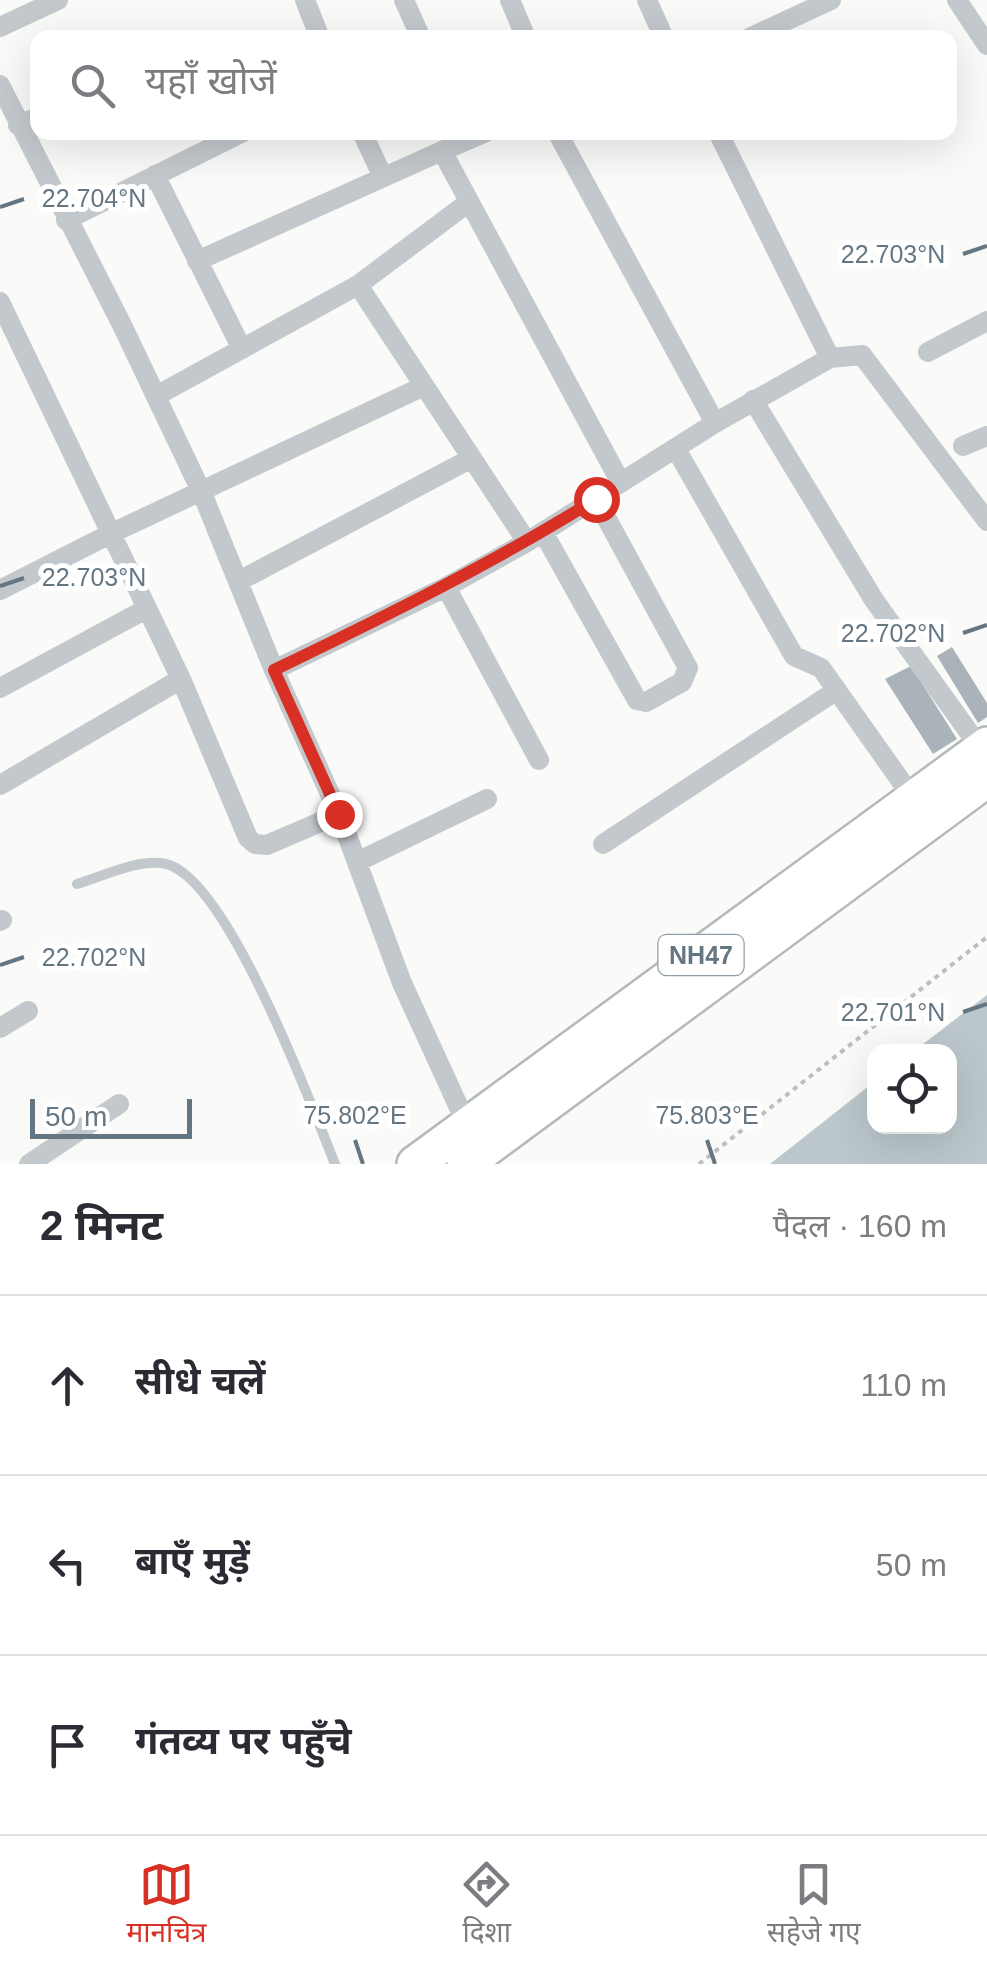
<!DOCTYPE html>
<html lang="hi">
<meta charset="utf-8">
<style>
:root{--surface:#fff;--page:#f7f7f7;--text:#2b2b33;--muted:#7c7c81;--line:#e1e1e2;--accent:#d93025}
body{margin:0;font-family:Helvetica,"Noto Sans Devanagari",sans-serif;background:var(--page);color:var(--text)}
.controls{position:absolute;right:30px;bottom:30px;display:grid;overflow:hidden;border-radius:20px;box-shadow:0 10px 40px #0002}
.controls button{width:90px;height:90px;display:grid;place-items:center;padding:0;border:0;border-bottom:2px solid var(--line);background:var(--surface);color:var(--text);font:50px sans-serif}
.scale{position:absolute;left:30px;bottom:25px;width:162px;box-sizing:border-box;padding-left:10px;border:5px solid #657683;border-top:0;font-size:28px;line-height:35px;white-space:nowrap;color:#657683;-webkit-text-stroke:8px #fff;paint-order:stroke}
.stop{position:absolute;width:30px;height:30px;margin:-22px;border:8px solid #d93025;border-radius:50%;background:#fff}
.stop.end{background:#d93025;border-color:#fff;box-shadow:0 2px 10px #0008}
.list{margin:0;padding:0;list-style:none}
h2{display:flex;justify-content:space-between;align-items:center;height:130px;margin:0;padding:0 40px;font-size:42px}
h2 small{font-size:32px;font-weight:400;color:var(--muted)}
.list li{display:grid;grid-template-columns:65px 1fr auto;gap:30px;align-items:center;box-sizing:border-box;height:180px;padding:0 40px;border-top:2px solid var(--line)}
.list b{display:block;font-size:38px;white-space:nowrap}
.list em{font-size:32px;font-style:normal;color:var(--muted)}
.icon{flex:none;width:55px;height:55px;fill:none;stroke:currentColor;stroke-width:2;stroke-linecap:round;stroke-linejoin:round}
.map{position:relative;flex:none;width:987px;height:1164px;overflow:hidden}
.search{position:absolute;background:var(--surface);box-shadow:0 10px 40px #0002;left:30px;right:30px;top:30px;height:110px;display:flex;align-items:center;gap:25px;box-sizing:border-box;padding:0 35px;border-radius:20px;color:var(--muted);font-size:38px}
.sheet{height:670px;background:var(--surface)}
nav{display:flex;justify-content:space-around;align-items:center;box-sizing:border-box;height:140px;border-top:2px solid var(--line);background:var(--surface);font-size:28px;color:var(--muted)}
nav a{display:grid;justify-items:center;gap:5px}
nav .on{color:var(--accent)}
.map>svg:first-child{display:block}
</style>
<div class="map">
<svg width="987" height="1164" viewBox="0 0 987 1164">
<rect width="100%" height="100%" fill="#fafaf8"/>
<!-- water -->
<path fill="#bbc7cb" d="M987,995v169h-217l104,-82v44h76v-74l-36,-1z"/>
<!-- building -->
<path fill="#aab3b9" d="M952,647l35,56v14l-9,6 -41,-67z
M911,666l46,73 -24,15 -48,-75z"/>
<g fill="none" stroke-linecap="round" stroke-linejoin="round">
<!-- highway casing -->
<g stroke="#b4b9bd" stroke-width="40">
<path id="highway" d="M415,1164l572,-419
M465,1164l522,-385"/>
</g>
<!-- path -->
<path stroke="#bbbfc2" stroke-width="4" stroke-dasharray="5 5" stroke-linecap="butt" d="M699,1164l288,-227"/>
<!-- lane -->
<path stroke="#c3c8cc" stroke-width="10" d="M77,884c27,-8 61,-26 89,-20 61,14 145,240 169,300"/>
<!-- street -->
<path stroke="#c3c8cc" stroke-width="20" d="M305,0l15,38
M404,0l17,38
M510,0l16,38
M647,0l17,38
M957,0l30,45
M0,27l58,-27
M749,38l82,-38
M0,85l122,240 80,168 72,177 65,144 63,169 66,144
M18,125l20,-8
M362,132l20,43
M486,132l-44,19 179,332
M718,132l112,226
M155,175l87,174
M469,202l-111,83 169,257
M66,220l177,-88
M197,261l245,-110
M0,302l181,377 67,159 7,6 12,1 72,-31
M928,352l59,-31
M156,396l202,-111
M753,400l121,200 107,149
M715,423l115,-65 32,-3 125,166
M963,446l24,-10
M676,449l118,207 27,12 92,130
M543,532l94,168 9,2 36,-20 6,-14 -92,-169
M239,581l233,-123
M446,587l93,173
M0,590l110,-56 314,-148
M274,670l172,-83 81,-45 188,-119 -158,-291
M0,688l146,-79
M0,785l181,-106
M603,844l234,-154
M357,862l130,-63
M0,921l2,-1
M0,1028l28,-17
M29,1164l90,-60"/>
<!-- highway -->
<use href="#highway" stroke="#fff" stroke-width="35"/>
</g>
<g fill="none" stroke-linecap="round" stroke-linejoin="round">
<!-- route -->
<path stroke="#d93025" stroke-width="12" d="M339,814l-65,-144c110,-53 218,-106 322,-171"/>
</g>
<!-- ticks -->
<path fill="none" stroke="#657683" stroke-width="4" d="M0,207l24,-8M963,254l24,-8M0,586l24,-8M963,633l24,-8M0,965l24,-8M963,1012l24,-8M355,1140l8,24M707,1140l8,24"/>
<g text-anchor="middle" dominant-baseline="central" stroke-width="10" stroke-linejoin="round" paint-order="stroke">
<!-- shield labels -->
<rect fill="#fff" stroke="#939fa8" stroke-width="2.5" x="658.5" y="935" width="85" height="40" rx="8"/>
<g font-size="25" font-weight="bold" fill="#657683">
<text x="701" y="955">NH47</text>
</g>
</g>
<g font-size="25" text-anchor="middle" fill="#657683" stroke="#fff" stroke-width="10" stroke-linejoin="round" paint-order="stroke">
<text x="94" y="207">22.704°N</text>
<text x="893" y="263">22.703°N</text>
<text x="94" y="586">22.703°N</text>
<text x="893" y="642">22.702°N</text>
<text x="94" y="966">22.702°N</text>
<text x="893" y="1021">22.701°N</text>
<text x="355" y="1124">75.802°E</text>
<text x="707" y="1124">75.803°E</text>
</g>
</svg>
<div class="controls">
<button><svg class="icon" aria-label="locate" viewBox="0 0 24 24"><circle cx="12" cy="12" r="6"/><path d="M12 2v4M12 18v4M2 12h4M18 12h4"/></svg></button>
</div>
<div class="scale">50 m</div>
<div class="stop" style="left:596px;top:499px"></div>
<div class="stop end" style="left:339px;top:814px"></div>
<div class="search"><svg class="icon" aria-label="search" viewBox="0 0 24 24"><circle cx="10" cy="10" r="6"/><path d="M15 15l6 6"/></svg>यहाँ खोजें</div>
</div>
<section class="sheet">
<h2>2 मिनट<small>पैदल · 160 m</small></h2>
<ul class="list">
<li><svg class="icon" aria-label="ahead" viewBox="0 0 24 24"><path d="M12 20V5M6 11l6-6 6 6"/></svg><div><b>सीधे चलें</b></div><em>110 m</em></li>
<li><svg class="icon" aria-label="left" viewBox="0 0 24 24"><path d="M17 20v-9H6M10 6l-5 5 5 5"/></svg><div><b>बाएँ मुड़ें</b></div><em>50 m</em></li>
<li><svg class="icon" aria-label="arrive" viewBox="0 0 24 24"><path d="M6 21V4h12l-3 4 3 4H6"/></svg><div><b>गंतव्य पर पहुँचे</b></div></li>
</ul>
</section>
<nav>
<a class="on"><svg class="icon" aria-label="map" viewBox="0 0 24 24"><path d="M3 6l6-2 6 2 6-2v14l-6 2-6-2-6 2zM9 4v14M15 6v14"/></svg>मानचित्र</a>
<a><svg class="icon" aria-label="directions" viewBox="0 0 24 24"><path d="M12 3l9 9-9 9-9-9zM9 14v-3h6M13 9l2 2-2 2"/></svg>दिशा</a>
<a><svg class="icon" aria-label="saved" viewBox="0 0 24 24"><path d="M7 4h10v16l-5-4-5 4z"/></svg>सहेजे गए</a>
</nav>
